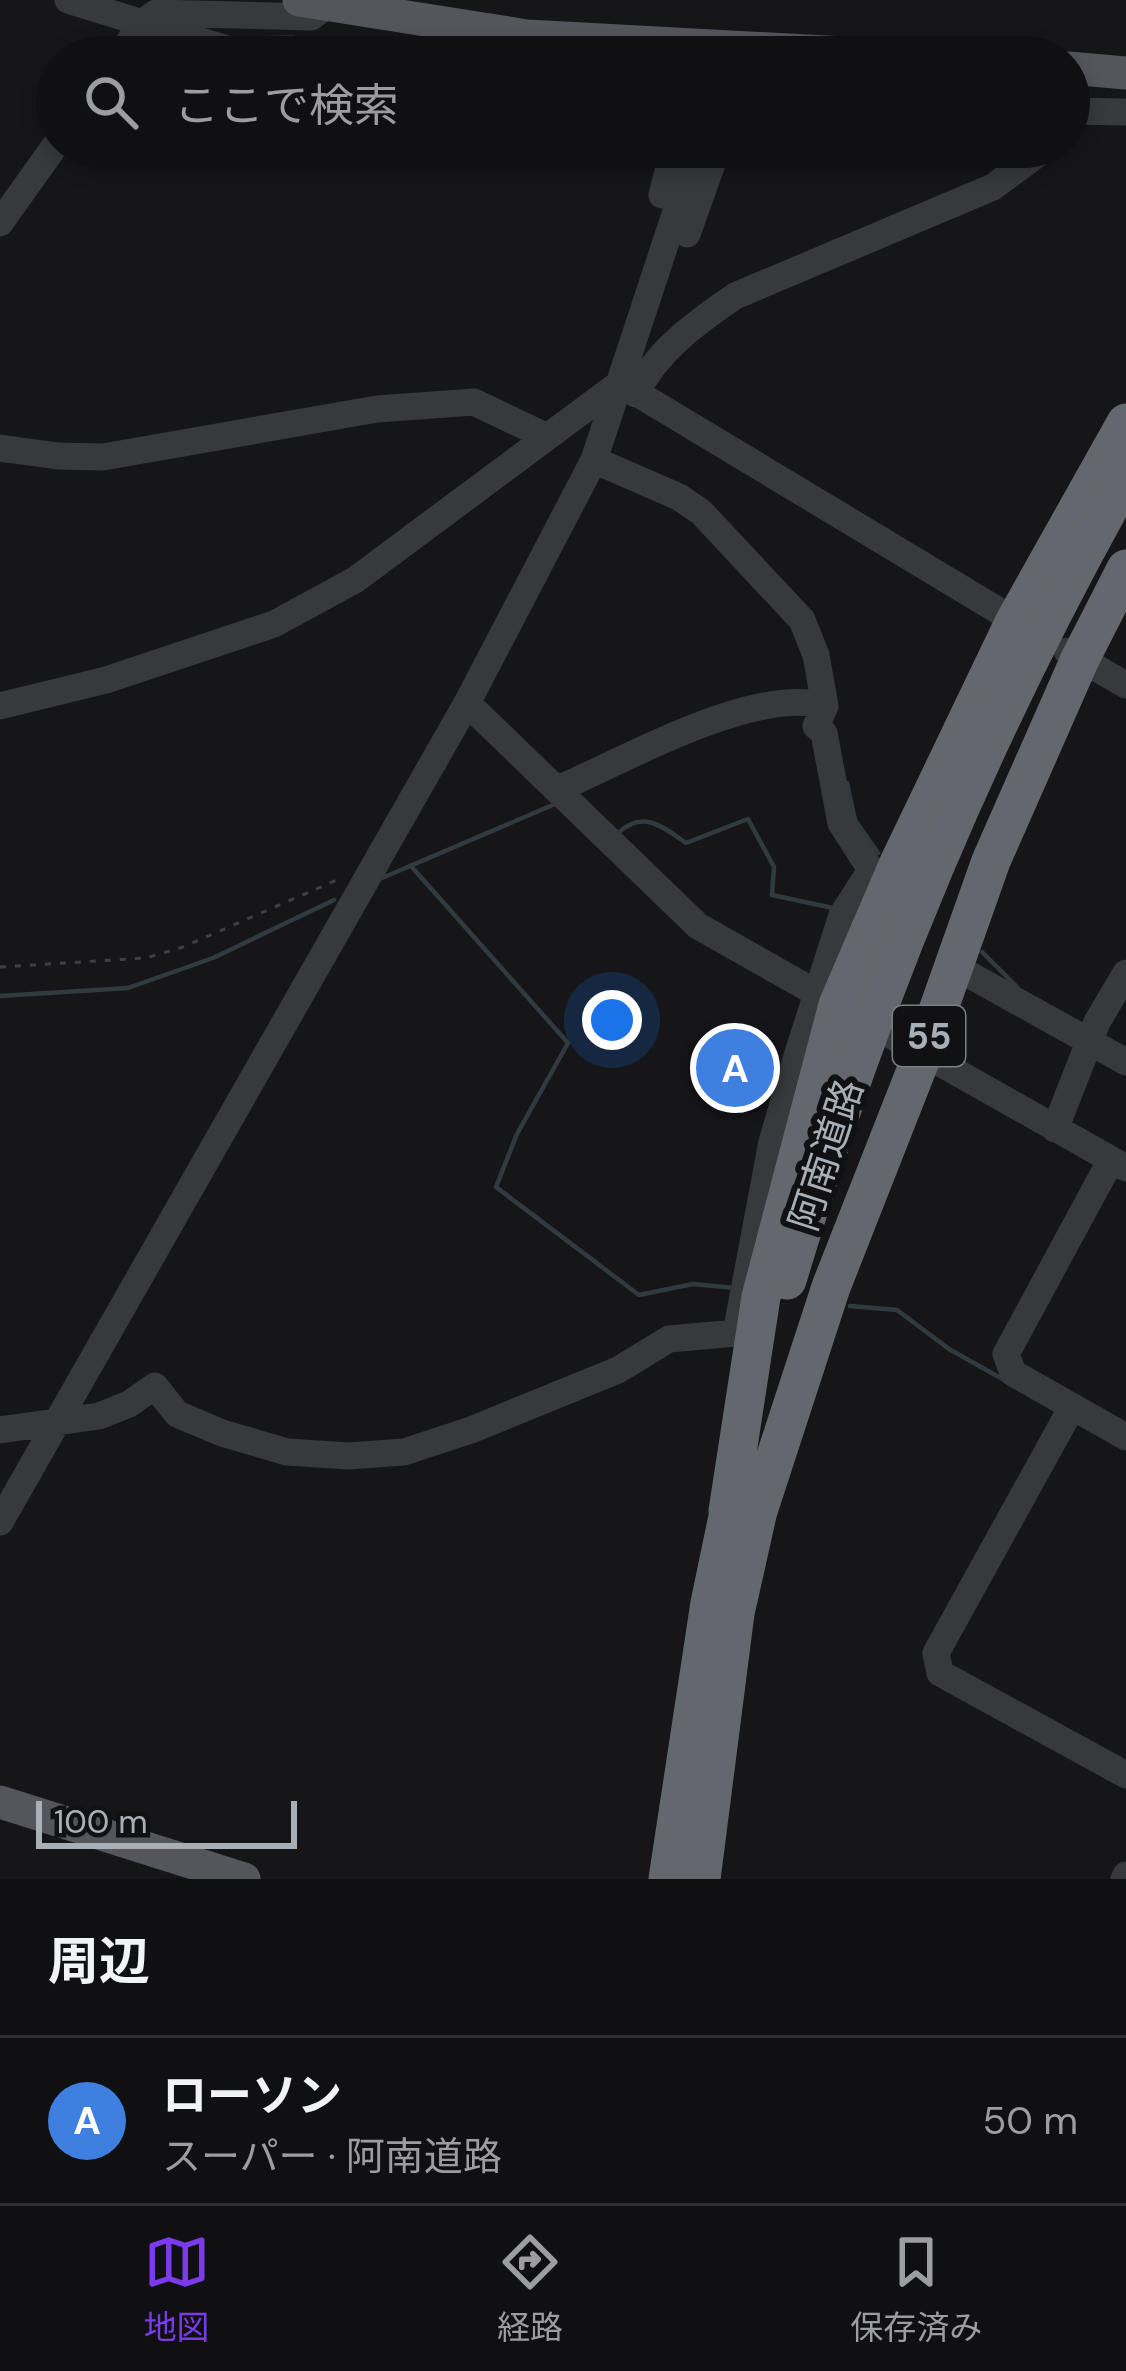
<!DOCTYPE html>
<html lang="ja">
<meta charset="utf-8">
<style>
:root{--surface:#101012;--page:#1e1e20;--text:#f1f3f6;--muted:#9c9d9f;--line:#303032;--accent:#7c3aed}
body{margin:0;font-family:"DM Sans","Noto Sans JP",sans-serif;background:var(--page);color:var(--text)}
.scale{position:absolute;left:36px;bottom:30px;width:261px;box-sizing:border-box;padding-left:12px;border:6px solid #a9afb6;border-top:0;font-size:33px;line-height:42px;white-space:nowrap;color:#a9afb6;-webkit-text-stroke:9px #111113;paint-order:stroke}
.you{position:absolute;left:612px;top:1020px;width:42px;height:42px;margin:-30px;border:9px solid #fff;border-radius:50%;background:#1a73e8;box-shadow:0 0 0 18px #1a73e833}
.badge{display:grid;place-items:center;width:78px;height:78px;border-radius:50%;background:var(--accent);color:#fff;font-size:39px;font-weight:700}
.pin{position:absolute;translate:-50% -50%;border:6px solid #fff;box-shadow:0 3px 12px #0006}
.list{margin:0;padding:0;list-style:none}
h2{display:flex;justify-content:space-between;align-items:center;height:156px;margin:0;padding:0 48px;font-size:51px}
h2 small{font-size:39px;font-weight:400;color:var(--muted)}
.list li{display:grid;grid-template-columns:78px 1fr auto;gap:36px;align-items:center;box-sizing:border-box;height:168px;padding:0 48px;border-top:3px solid var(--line)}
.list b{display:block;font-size:45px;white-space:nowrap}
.list p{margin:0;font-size:39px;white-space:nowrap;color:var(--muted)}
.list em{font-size:39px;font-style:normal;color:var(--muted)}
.icon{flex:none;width:66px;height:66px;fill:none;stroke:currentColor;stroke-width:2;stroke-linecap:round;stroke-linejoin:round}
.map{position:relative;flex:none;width:1126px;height:1879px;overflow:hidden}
.search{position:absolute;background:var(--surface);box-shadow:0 6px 18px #0003;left:36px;right:36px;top:36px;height:132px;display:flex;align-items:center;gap:30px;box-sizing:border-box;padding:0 42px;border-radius:66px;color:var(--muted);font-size:45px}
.sheet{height:324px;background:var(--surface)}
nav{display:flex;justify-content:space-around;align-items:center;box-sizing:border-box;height:168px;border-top:3px solid var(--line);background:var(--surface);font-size:33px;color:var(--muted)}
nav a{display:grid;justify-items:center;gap:6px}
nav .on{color:var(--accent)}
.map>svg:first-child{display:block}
</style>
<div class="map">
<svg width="1126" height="1879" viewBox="0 0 1126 1879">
<rect width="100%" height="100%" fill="#161618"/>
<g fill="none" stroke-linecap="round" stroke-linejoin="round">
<!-- stream -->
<path stroke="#303a3f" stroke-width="4.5" d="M847,783l8,37 23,33
M618,833c25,-24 45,-6 68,10l62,-24 26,48 -2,28 61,13
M411,866l157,177 -51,91 -21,53 143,108 54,-11 42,4
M382,878l173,-74
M982,952l35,35
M0,996l128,-8 85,-30 121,-58
M850,1306l47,4 52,39 57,32"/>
<!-- path -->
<path stroke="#3d4043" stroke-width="3" stroke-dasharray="6 9" stroke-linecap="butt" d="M0,967l146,-9 37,-11 156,-68"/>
<!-- minor -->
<path stroke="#37393c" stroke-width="27" d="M68,0l162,50 62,-1 53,8
M119,57l22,-33 15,-11 155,4 15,-11
M1069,111l57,1
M662,195l12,-48
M0,223l57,-80
M687,234l31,-87
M636,394c20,-43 60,-71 99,-98l258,-109 54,-40
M0,448l58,8 45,1 274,-48 97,-7 71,34
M594,460l85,37 22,15 101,108 14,35 9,51
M1067,651l59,34
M467,703l231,223 428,242
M0,706l106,-26 168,-56 81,-44 265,-197 409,246
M558,789c67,-29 198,-104 267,-83l-9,20 8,7 17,90 30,47 -29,45 -45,141
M970,975l156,87
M1055,1129l42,-107 29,-49
M1111,1160l-105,194 7,19 113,64
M1072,1407l-136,246 4,20 186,102
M0,1430l99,-14 30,-12 26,-18 22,28 45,19 65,19 62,4 55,-4 67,-22 147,-60 51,-31 67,-6 36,-191 25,-86 26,4
M0,1522l467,-819 127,-243 94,-285 6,-28
M1124,1879l2,-4"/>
<!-- major -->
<path stroke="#54565b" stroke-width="33" d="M299,0l228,36 392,21
M1069,68l57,5
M0,1802l244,77"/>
<!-- highway -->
<path stroke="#64676d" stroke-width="39" d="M728,1511l33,-214 77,-292 61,-142 116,-242 111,-198
M757,1514l74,-227 92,-234 68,-192 89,-202 46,-90
M668,1879l42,-276 24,-115
M701,1879l34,-266 28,-125"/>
<!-- highway-bridge -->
<path stroke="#64676d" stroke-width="39" d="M787,1280c84,-283 194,-545 339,-803"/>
</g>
<g text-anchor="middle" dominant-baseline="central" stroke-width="12" stroke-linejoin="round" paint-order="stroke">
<!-- shield labels -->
<rect fill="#111113" stroke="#7b8085" stroke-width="3" x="893" y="1006" width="72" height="60" rx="9"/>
<g font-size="36" font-weight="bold" fill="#a9afb6">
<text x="929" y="1036">55</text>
</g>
<!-- street labels -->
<g font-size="39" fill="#a9afb6" stroke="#111113">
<text transform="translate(826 1155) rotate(-72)">阿南道路</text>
</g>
</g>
</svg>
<div class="scale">100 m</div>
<div class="you"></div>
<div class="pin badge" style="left:735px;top:1068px;background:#3f7fe0">A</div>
<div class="search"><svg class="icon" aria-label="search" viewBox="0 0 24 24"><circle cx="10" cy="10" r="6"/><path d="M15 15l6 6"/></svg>ここで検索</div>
</div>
<section class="sheet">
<h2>周辺<small></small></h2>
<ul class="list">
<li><span class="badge" style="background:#3f7fe0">A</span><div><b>ローソン</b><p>スーパー · 阿南道路</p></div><em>50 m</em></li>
</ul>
</section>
<nav>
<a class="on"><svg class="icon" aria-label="map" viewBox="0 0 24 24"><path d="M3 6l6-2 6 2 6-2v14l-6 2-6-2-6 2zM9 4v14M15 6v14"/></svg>地図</a>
<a><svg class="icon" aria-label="directions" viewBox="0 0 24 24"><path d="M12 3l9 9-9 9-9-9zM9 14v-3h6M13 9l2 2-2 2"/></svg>経路</a>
<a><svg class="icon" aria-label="saved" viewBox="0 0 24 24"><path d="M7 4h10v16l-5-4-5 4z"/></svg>保存済み</a>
</nav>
